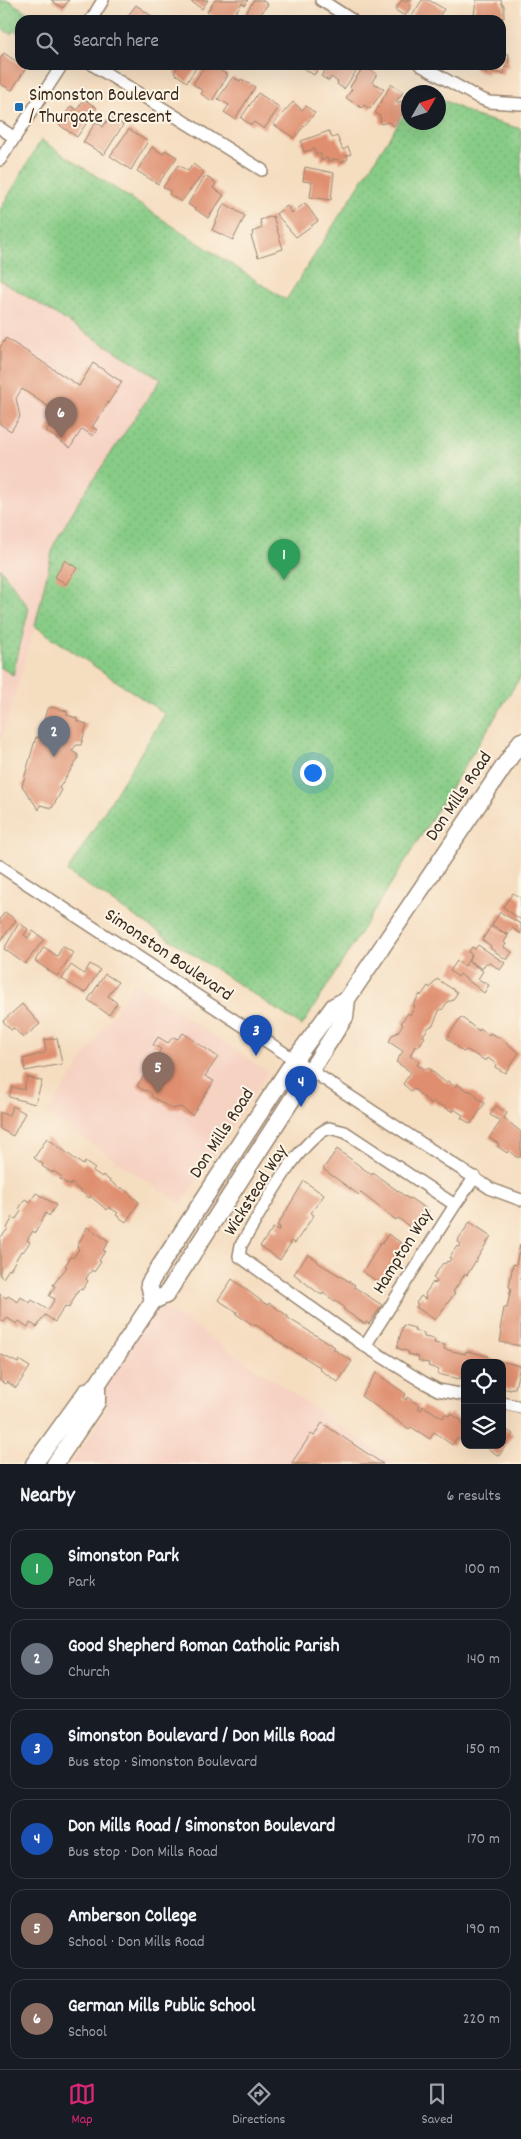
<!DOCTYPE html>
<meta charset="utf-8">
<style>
:root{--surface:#171b24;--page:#20242c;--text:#f1f3f6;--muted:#9ea1a6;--line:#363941;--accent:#db2777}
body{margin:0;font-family:Dekko,sans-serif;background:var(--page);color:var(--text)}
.controls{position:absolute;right:15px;bottom:15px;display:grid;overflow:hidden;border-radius:10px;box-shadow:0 5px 20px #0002}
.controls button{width:45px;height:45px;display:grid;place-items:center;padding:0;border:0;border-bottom:1px solid var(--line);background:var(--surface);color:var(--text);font:25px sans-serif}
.compass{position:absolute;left:401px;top:85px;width:45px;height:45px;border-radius:50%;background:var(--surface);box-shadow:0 5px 20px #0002;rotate:51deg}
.you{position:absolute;left:312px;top:772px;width:18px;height:18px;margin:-12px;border:4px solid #fff;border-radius:50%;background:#1a73e8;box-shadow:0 0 0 8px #1a73e833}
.badge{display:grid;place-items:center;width:32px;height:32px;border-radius:50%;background:var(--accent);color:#fff;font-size:16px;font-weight:700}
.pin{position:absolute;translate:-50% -41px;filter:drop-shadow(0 1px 2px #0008)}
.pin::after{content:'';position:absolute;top:26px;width:18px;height:15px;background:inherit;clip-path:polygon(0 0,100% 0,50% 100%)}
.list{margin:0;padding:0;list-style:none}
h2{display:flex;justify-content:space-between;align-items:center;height:65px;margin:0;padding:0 20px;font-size:21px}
h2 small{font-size:16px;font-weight:400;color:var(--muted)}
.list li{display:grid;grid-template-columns:32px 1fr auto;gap:15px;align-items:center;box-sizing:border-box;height:80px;margin:0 10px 10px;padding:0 10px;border:1px solid var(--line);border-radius:15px}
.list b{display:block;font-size:19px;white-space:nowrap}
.list p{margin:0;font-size:16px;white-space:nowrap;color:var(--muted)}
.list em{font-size:16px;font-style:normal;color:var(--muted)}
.icon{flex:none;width:28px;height:28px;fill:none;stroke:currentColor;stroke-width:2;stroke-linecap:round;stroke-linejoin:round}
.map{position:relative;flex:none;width:521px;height:1464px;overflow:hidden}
.search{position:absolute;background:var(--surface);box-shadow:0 5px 20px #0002;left:15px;right:15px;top:15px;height:55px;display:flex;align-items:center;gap:12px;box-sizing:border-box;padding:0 18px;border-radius:15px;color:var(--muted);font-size:19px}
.sheet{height:605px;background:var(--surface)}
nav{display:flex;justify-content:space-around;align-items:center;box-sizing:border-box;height:70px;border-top:1px solid var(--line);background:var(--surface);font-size:14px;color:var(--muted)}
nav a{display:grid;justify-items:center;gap:2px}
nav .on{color:var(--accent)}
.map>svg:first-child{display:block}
</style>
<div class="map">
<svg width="521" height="1464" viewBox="0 0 521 1464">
<defs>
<pattern id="park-dots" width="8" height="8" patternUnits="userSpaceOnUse" patternTransform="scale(1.25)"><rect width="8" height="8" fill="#87cc86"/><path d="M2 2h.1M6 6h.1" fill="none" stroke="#75af73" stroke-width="1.8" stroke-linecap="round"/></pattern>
</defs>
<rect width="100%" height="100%" fill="#fcf5e5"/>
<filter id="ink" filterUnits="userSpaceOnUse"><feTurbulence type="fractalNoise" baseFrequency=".02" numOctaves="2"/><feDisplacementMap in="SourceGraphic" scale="10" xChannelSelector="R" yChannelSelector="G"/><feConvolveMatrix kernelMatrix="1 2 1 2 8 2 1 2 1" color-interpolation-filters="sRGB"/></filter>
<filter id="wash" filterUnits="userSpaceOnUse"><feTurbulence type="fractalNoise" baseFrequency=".0096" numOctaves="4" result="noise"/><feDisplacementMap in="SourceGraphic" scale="20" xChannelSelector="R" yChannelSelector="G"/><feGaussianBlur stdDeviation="1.12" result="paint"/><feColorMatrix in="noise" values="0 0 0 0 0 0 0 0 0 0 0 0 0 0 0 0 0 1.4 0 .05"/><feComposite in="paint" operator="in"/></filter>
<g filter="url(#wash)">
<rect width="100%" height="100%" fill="#f5ddc0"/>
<!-- built -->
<path fill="#f6d2c3" d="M0,280l161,99 -79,117 -28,48 -16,71 -38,129z
M134,982l134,90 -87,132 -134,-90z
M153,1301l30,18 214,145h-326l35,-53 -9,-26z"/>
<!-- park -->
<path fill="url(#park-dots)" stroke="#617b52" d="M0,0h8l31,20h-19v14l-6,-4 -3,4 -11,-6z
M439,98l39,19 43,12v547l-219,350 -235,-154 98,-158 -130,-88 19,-82 28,-48 79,-117 -161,-99v-70l41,-70 245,160 122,-192v14h30z
M0,568l29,40 -16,67 -13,-8z"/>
<g id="blocks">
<!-- building -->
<path fill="#df8f70" d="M51,0h18l-6,8z
M189,0h19l-6,9z
M215,0h33l-3,5 -3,-2 -12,17 -8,-4 -3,4 -12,-8z
M254,0h8l6,4 -7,10 3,2 1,-2 9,6h-33z
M402,0h10l-3,5 2,1 -6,10 -10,-6z
M422,0h7l15,9 -7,11 -27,-1z
M476,0h25l1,5h2v13l-27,1v-3h-3z
M136,5l20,14 -1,1h-30z
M4,53l22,15 -14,22 -12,-6v-25z
M501,53l8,1 -1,13h-3l-1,7 -17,-3v3l-13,-5v-4h27z
M179,65h19l-11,17 -13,-9z
M205,65h17l-1,6 7,4 -16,26 -11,-7 2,-3 -10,-7z
M298,65h23l-7,10z
M329,65h27l3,2 -15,22 -7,-5 1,-2 -7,-5 -2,4 -8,-5z
M364,66l13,8 -5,8 12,7 -14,20 -6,-4 -2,3 -16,-10 6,-9 -2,-2z
M233,77l7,4 1,-2 14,8 -20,32 -11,-7 5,-7 -11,-6z
M391,84l12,8 -7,10 2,2 2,-3 7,5 -13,20 -6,-4 -7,2 -1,-8 -5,-3z
M258,93l21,14 -15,22 -10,-7 -3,3 -10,-7z
M84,99l13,9 -20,29 -19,-13 13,-18 6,4z
M293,102l9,8 4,-4 9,7 -21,25 -21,-14z
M110,116l13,9 -19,30 -21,-13 13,-20 7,5z
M129,129l19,12 -17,29 -21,-14z
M329,131l3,7 5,-2 6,14 5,-3 3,7 -5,2 2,3 -8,4 -2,-4 -10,2 -1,-3 -6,3v-7h-5l-2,-5 -10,3 -3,-11z
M152,147l11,7 2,-4 12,7 -19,27 -21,-13z
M193,164l11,8 -23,30 -12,-8 1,-3 -7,-4 15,-22 10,6z
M305,167l29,6 -3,27 -21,-3 2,-15 -9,-1z
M205,176l11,7 -3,5 11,7 -16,23 -20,-14z
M224,203l21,13 -12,24 -21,-10z
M305,203l13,18 -22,16 -20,-23 11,-8 5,7z
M273,216l10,33 -25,8 -7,-21 2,-1 -1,-3 10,-4 -2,-8z
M6,338l73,48 14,-23 29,19 -30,45 5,3 -4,6 -11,-7 -12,19 -24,-17 12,-18 -36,-24 -6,9 4,19 -9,14 -11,-7v-77z
M65,560l12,8 -11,16 -11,-7z
M51,707l16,4v4l10,3v3l10,3 -6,21h-5l-4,6 6,4v4l-19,29 3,2 -10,18 -12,-3 -1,5 -17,-24 14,-49 3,1 8,-29z
M513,893l8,5v22l-18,-13z
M5,912l11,8 -16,21v-22z
M500,912l21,12v10l-9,-6 -4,7 -16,-10z
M19,923l9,6 -4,6 4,3 5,-7 11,8 -19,25 -21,-15z
M491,926l17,10 -4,6 2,2 -2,3 8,5 -5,8 -17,-12 1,-2 -9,-6z
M478,945l27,18 -5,7 -10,-7h-4l-4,6 -14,-9 4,-5 -4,-3 4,-5 3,2z
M63,946l10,7 -16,23 -22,-15 9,-14 13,9z
M457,961l8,5 3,-5 15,10 -5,8 11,6 -5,8 -24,-19 -2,3 -8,-6z
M90,964l10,6 -15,23 -23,-14 9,-14 13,9z
M105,974l13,8 -10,14 9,7 -8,12 -21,-15z
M437,979l20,13 -1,3 -4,6h-4l-6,9 -2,-1 -7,16 -5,3 -5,8 2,1 -7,10 -3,-1 -5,10 9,5 -2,4 9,5 2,-2 17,14 3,-1 7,6 2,-3 9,6 7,2 4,4 -1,1 9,6 -14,21 -10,-6 2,-3 -9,-6 -1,3 -10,-6 -6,-1 -4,-4 -2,3 -17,-15 -3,2 -7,-6 -1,-1 8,-12 -15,-10 7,-11 -14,-9 3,-7 5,-2 6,-9 -2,-1 7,-10 2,2 3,-5 2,-4 -2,-1 7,-11 1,2 7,-10 2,2z
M22,1004l18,20 -17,14 -9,-10 -3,2 -8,-9z
M461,1017l18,14 1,-2 9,6 1,-2 12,6 17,14 -14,20 -10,-6 1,-3 -8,-6 -2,3 -19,-11 -4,2 -16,-14z
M183,1033l35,24 -13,19 9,5 -22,34 -11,-8 -9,2 -21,-13 1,-2 -6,-4 -1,1 -8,-5 24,-37 -8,-4 5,-8 10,6 5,-6 5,2z
M57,1038l5,26 -37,7 -2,-12 21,-6 2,-3 -2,-10z
M27,1077l15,4 -7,23 -26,-7 3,-10 12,3z
M13,1106l12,7 -12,23 -13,-7v-17l8,4z
M496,1106l11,7 -3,5 17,14v25h-5l-7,-6 -2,2 -10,-7 2,-2 -10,-6 12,-17 -11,-6z
M47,1138l36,27 2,-3 10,7 -2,2 9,6 1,-2 17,14 1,-2 18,15 -13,20 -10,-7 2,-2 -9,-6 -2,3 -17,-14 -1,2 -18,-15 -1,3 -10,-7 2,-2 -9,-6 -1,2 -10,-7 1,-2 -9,-6z
M337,1149l35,26 1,-2 36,26 1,-1 19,13 -14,20 -17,-13 -2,2 -35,-27 -2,2 -36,-26z
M304,1181l20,14 -13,18 3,2 -19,28 -3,-2 -12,19 -20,-14 13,-18 5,3 2,-4 -3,-1z
M36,1193l20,12 -7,11 -3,-3 -11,20 -2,-2 -6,9 3,2 -7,10 -2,-1 -11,19 -1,-1 -6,9 -3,-2v-38l8,-9 -1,-1 6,-11 3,2 5,-8 -2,-2 6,-10 5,3z
M470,1222l21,14 -24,39 -2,-1 -12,18 2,1 -20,27 -19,-13 2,-3 -2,-1 5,-7 4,3 1,-3 -1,-2 8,-12 2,2 2,-3 -4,-3 10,-15 2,1 2,-3 2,1 2,-3 -2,-1 8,-12 2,1 2,-3 -3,-2 1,-4z
M87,1227l22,14 -6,9 2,1 -6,10 2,1 -7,10 -2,-2 -4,5 -2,4 2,2 -6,9 -3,-1 -10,19 -4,-2 -10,16 -10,-7 -8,12 -7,-4 -2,4 -9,-6 -2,3 -10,-6 -3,4 -4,-3v-25l6,4 2,-2 10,6 3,-5 9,6 2,-3 16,10 7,-11 -6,-3 6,-10 -2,-1 14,-18 -2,-1 6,-10 2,2 6,-9 -2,-2z
M388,1234l21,14 -6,10 -4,-3 -2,3 3,1 -9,13 -2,-2 -2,2 4,3 -7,11 -21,-14 18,-30 1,2z
M520,1245h1v101l-21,-4 2,-11 -2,-1 4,-22h3l4,-20 -2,-1 4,-23 3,1z
M308,1254l10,7 -1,1 38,23 -1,2 28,18 -13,19 -3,-2 -1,2 -12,-8 -10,-7 1,-2 -21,-14 -1,2 -5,-3 -23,-18z
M232,1279l32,24 4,2 1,-2 19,13 -1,1 4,3 39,24 5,3 -2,2 19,12 -14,21 -19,-13 1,-2 -47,-29 1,-1 -18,-12 -1,1 -19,-12 1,-2 -19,-12z
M403,1325l12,3 -1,3 10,2v4l11,2 -1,4 11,2 -1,4 21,5 1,-3 22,5 -1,2 33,8 -5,22h-4v2l-9,-2v-25h-37v14l-4,-1 -1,3 -23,-5 2,-4 -11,-4 1,-3 -7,-1 -4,-2 1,-3 -11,-3 1,-2 -12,-4z
M0,1354l18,9 1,-3 11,7 -14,21 -9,-6 -2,2 -5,-3z
M376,1373l30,21 -3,4 3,2 1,-3 13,9 -2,2 3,2 2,-4 20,12 2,-4 4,2 1,-3 12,8 -1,3 3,1 1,-2v20l-8,-5 -5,7 -18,-13 -4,7 -19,-12 -2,2 -48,-33z
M322,1423l61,41h-92l20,-30 3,2z
M502,1427l11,7 -14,22 -16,-11h19z"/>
</g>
</g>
<g filter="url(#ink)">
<use href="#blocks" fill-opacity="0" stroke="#98846f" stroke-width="1"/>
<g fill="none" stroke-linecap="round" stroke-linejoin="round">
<!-- street casing -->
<g stroke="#98846f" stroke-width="14">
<path id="street" d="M321,0l31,20
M91,20l12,-20
M93,65l169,105
M420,65l59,33 10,4 32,2
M0,128l15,10
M0,160l62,-95
M0,866l491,323 30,11
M455,1205l-110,-73 -16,-4c-33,14 -68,85 -88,117l-2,11 126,90 58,36 15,8 27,5
M365,1346l90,-141 20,-28
M502,1403l19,4"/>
</g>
<!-- secondary casing -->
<g stroke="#98846f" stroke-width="19">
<path id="secondary" d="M153,1301l-4,-17 11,-18 135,-207 39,-53 13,-7
M34,1464l52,-72 11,-7 56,-84 13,-6 179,-278 2,-18 174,-258
M55,1464l42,-62v-17"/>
</g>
<!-- street -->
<use href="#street" stroke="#fff" stroke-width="11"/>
<!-- secondary -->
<use href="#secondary" stroke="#fff" stroke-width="16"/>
</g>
</g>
<!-- markers -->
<rect fill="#1f6fb2" stroke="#fcf5e5" stroke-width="2" x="14" y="102" width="10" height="10" rx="2.5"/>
<g text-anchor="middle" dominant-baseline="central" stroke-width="4" stroke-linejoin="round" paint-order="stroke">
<!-- poi labels -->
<g font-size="19" fill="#3b2a1e" stroke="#fcf5e5" text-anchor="start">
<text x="29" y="96">Simonston Boulevard<tspan x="29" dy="22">/ Thurgate Crescent</tspan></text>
</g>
<!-- street labels -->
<g font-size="19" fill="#3b2a1e" stroke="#fcf5e5">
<text transform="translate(460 797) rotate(-56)">Don Mills Road</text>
<text transform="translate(168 956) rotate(34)">Simonston Boulevard</text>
<text transform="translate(223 1134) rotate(-57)">Don Mills Road</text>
<text transform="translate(257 1191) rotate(-58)">Wickstead Way</text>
<text transform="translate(404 1252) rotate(-58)">Hampton Way</text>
</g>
</g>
</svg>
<div class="controls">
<button><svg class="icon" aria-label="locate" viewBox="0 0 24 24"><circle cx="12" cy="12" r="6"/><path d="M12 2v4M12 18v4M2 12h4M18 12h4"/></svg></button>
<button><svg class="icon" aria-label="layers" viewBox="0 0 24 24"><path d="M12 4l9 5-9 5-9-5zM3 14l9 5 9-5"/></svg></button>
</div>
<svg class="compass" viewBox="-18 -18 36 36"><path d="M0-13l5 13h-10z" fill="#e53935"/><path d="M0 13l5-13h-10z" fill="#9ea1a6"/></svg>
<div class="you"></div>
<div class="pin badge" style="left:284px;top:580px;background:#2e9e5b">1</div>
<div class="pin badge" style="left:54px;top:757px;background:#6b7280">2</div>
<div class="pin badge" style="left:256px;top:1056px;background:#1a4fb4">3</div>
<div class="pin badge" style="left:301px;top:1107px;background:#1a4fb4">4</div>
<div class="pin badge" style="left:158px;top:1093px;background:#8d6e63">5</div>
<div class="pin badge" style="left:61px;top:438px;background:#8d6e63">6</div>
<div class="search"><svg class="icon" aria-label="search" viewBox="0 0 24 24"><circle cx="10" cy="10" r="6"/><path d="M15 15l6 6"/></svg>Search here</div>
</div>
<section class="sheet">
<h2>Nearby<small>6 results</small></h2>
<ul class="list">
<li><span class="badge" style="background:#2e9e5b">1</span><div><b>Simonston Park</b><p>Park</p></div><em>100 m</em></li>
<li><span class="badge" style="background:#6b7280">2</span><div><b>Good Shepherd Roman Catholic Parish</b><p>Church</p></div><em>140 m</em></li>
<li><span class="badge" style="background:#1a4fb4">3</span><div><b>Simonston Boulevard / Don Mills Road</b><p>Bus stop · Simonston Boulevard</p></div><em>150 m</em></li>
<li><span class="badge" style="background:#1a4fb4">4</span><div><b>Don Mills Road / Simonston Boulevard</b><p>Bus stop · Don Mills Road</p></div><em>170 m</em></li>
<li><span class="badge" style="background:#8d6e63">5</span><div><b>Amberson College</b><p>School · Don Mills Road</p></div><em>190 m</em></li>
<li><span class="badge" style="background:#8d6e63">6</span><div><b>German Mills Public School</b><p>School</p></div><em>220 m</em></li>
</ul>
</section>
<nav>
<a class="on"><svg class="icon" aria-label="map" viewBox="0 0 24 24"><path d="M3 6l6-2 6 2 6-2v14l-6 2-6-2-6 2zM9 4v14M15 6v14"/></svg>Map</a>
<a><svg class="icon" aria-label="directions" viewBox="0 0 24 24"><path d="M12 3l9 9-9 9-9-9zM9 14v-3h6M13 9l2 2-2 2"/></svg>Directions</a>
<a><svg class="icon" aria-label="saved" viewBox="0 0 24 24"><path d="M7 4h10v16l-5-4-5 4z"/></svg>Saved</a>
</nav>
